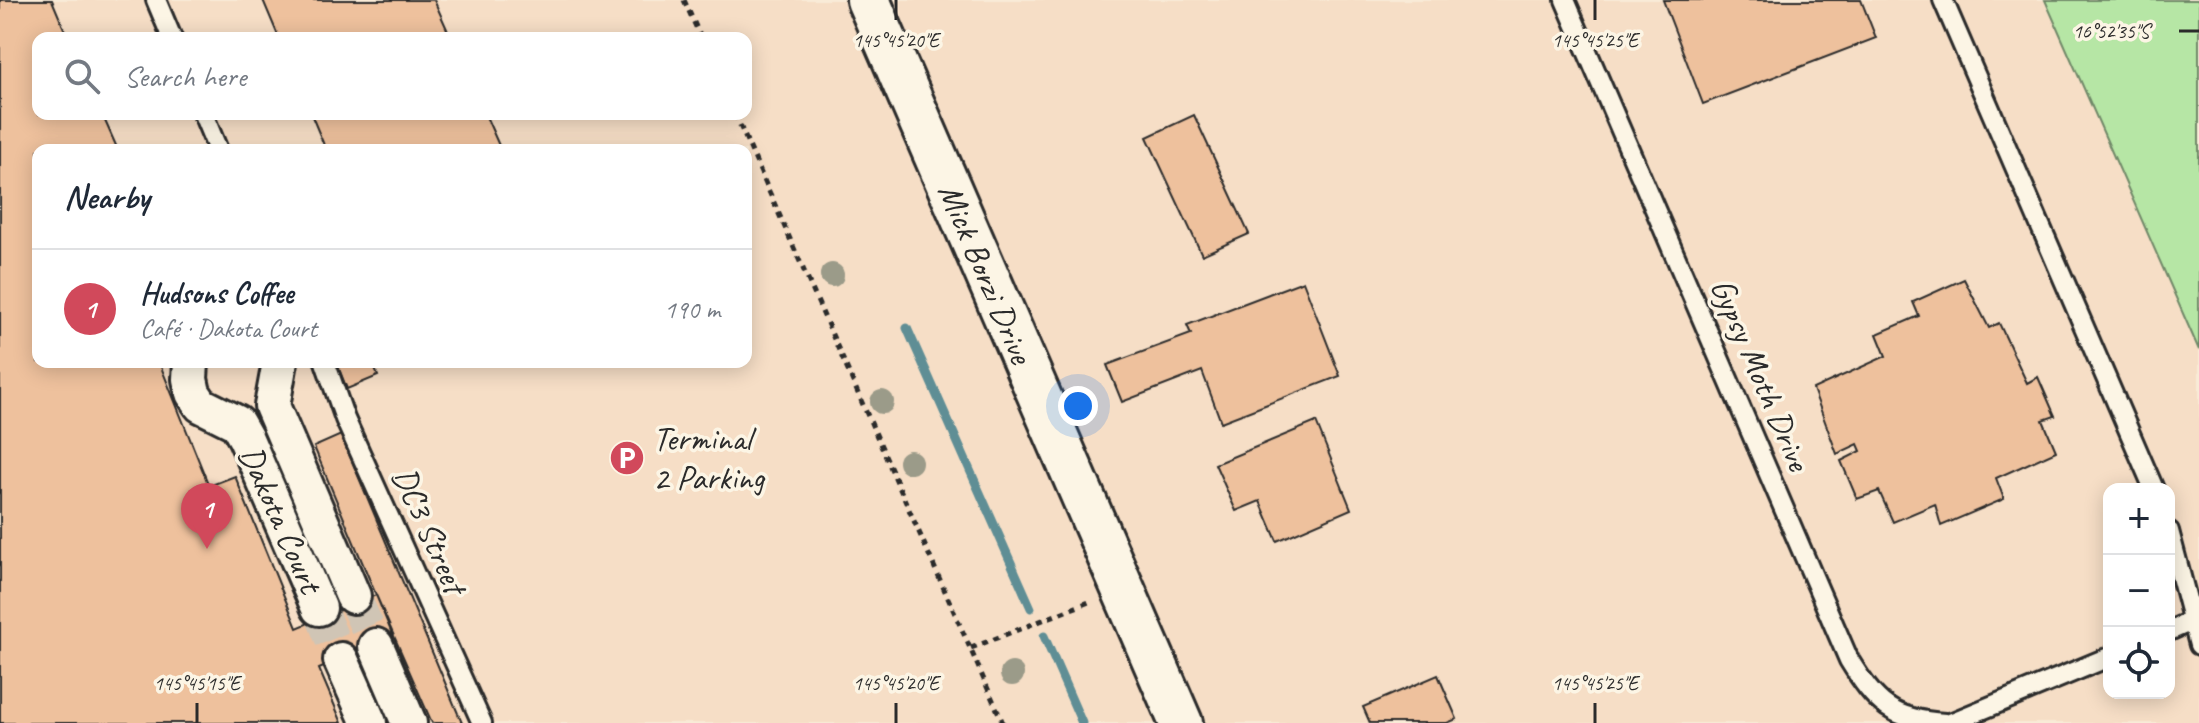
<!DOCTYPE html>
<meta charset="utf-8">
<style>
:root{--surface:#fff;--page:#f6f6f7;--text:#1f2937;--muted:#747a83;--line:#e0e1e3;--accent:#d1495b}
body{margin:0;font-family:Caveat,sans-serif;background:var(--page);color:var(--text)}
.controls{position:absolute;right:24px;bottom:24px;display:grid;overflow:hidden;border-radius:16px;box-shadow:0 4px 20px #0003}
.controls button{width:72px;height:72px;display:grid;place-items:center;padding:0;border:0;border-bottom:2px solid var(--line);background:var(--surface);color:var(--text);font:40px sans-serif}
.you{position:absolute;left:1078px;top:406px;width:28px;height:28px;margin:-20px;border:6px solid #fff;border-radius:50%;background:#1a73e8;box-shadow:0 0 0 12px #1a73e833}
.badge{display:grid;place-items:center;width:52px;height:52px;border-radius:50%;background:var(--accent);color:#fff;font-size:26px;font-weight:700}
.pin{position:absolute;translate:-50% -66px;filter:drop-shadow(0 2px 4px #0008)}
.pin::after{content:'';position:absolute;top:42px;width:28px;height:24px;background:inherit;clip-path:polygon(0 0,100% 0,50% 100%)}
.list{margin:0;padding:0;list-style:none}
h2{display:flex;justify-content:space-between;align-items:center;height:104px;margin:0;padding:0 32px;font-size:34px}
h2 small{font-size:26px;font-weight:400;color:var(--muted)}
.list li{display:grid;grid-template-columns:52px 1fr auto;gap:24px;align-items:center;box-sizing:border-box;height:120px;padding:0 32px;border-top:2px solid var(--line)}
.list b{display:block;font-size:30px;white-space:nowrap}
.list p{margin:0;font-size:26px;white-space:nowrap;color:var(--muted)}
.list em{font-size:26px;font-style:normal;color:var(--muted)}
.icon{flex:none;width:44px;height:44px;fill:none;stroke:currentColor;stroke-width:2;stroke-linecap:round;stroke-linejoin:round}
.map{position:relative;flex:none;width:2199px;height:723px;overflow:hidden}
.search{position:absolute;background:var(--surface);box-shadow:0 4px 20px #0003;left:32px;top:32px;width:720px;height:88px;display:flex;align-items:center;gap:20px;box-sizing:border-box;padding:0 28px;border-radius:16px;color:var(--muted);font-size:30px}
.panel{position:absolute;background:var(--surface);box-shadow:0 4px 20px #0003;left:32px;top:144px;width:720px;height:224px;border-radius:16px}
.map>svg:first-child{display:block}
</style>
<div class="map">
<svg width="2199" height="723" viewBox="0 0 2199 723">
<rect width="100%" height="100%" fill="#f9ebd7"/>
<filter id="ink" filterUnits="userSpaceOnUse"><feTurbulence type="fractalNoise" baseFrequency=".0125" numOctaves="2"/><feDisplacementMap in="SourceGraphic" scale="16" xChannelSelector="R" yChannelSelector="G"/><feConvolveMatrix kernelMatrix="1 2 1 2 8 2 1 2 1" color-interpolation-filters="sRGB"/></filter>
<g filter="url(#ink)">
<!-- built -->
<path fill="#f6dec6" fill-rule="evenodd" d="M0,0h2045l154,350v373h-2199zM38,38h708v76h-708zM38,150h708v212h-708zM2109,489h60v204h-60z"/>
<!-- green -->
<path fill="#b6e6a5" stroke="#708868" stroke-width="2" d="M2045,0h154v350z"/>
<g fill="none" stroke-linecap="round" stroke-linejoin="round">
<!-- stream -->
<path stroke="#5e8e95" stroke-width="9" d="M907,328l124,280
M1044,636l38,87"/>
</g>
<!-- building -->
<path fill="#eec19d" stroke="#2b2b2b" stroke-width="2" d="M0,0h52l16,38h-30v76h64l16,36h-80v212h121l50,124 26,-10 62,152 79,-33 17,41 -74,33 23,54h-342z
M263,0h171l17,38h-172z
M1663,0h198l15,38 -173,66z
M311,114h174l16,36h-175z
M1194,115l55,119 -47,21 -55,-118z
M1964,279l25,49 10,-5 28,60 11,-6 17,39 -12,4 13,31 -60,27 8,21 -63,27 -6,-22 -42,18 -14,-31 -22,8 -16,-38 20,-10 -3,-7 -21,10 -24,-65 73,-33 -9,-22 42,-18 -6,-14z
M1303,281l37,95 -119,46 -19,-51 -80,31 -15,-37 84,-31 -4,-9z
M336,362h36l6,14 -31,13z
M1316,422l35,87 -74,32 -17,-40 -24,10 -21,-47z
M341,435l121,288h-30l-56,-128 -62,-148z
M1438,675l19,44 -10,4h-77l-7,-16z"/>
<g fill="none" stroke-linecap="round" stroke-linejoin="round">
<!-- minor-tunnel -->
<path stroke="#d0c5b5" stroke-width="34" stroke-dasharray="34 17" stroke-linecap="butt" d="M353,596l23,50
M319,608l22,52"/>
<!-- service casing -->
<g stroke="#2b2b2b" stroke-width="24">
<path id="service" d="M156,0l16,38
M1565,0l284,660c27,44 43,60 96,63
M1943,0l211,489
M203,114l15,36
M325,362l20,57 137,304
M2169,531l30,114
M2169,631l25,-11
M1950,723l159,-66"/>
</g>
<!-- minor casing -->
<g stroke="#2b2b2b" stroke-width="40">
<path id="minor" d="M191,362l-1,17 3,14 8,12 36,18 9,16 73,169
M280,362l-8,44 81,190
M376,646l33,77
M341,660l28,63"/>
</g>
<!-- tertiary casing -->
<g stroke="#2b2b2b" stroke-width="48">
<path id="tertiary" d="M868,0l313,723"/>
</g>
<!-- path -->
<path stroke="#2b2b2b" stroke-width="5" stroke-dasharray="6 6" stroke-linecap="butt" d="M684,0l17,38
M735,114l268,609
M971,648l118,-46"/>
<!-- service -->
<use href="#service" stroke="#fcf5e5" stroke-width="18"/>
<!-- minor -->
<use href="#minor" stroke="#fcf5e5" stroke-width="34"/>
<!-- tertiary -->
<use href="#tertiary" stroke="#fcf5e5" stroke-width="42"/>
</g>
<!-- trees -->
<g fill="#9b9b89">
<circle cx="832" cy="275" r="12"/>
<circle cx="882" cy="402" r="12"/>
<circle cx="910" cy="462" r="12"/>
<circle cx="1012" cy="674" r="12"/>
</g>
</g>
<!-- ticks -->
<path fill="none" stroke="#2b2b2b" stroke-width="3" d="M896,0v20M1595,0v20M2179,31h20M197,703v20M896,703v20M1595,703v20"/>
<!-- icons -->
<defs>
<g id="parking-disc" transform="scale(1.8)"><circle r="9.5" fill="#d1495b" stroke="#fcf5e5"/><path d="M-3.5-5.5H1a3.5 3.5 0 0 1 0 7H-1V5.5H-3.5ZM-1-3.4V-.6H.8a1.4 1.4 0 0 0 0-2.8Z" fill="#fff"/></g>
</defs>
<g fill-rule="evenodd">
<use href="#parking-disc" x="627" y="458"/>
</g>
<g text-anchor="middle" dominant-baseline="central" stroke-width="7" stroke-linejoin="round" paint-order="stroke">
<!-- street labels -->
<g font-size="34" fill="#2b2b2b" stroke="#fcf5e5">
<text transform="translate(986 273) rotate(67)">Mick Borzi Drive</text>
<text transform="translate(1761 374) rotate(67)">Gypsy Moth Drive</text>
<text transform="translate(281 519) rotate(66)">Dakota Court</text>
<text transform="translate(430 530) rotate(66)">DC3 Street</text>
</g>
<!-- poi labels -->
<g font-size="34" fill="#2b2b2b" stroke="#fcf5e5" text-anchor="start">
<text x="653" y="438">Terminal<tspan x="653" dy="39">2 Parking</tspan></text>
</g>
</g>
<g font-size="20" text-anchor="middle" fill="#2b2b2b" stroke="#fcf5e5" stroke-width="7" stroke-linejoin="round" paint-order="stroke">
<text x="2111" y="38">16°52'35"S</text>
<text x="896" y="47">145°45'20"E</text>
<text x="1595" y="47">145°45'25"E</text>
<text x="197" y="690">145°45'15"E</text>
<text x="896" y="690">145°45'20"E</text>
<text x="1595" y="690">145°45'25"E</text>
</g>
</svg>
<div class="controls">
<button>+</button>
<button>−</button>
<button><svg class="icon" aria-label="locate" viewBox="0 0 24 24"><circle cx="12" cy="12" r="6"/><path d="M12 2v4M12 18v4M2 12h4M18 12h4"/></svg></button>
</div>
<div class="you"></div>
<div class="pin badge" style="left:207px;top:549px">1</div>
<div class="search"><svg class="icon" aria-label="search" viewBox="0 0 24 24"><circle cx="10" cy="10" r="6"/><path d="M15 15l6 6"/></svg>Search here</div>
<section class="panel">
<h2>Nearby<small></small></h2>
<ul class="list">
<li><span class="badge">1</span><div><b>Hudsons Coffee</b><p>Café · Dakota Court</p></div><em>190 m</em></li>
</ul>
</section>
</div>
